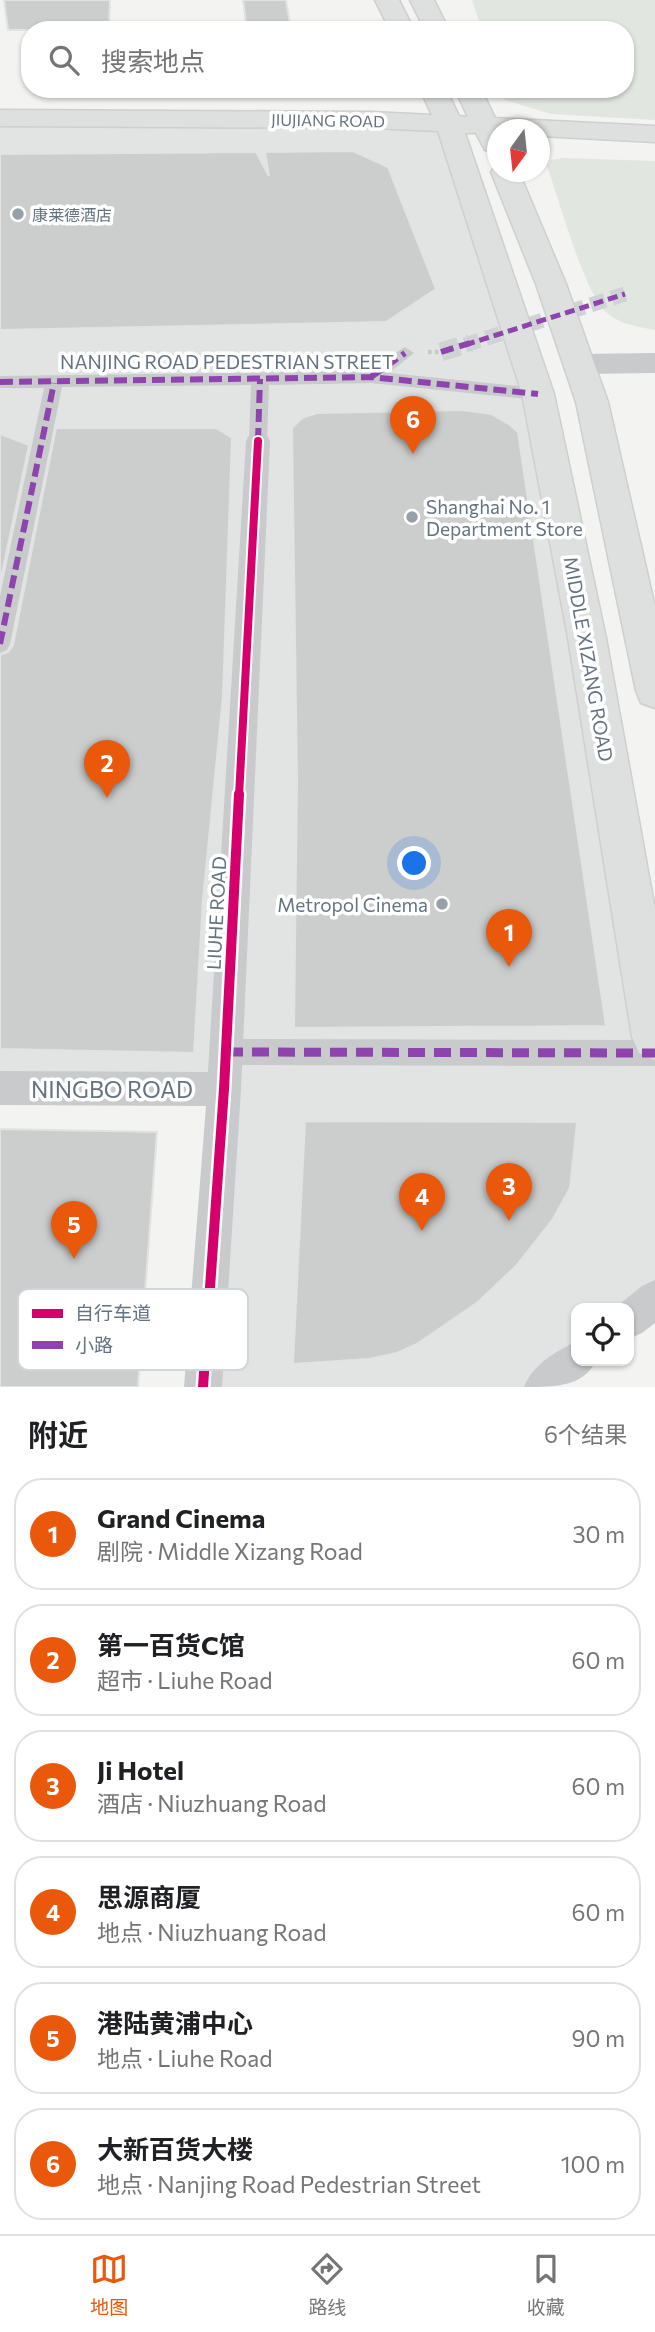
<!DOCTYPE html>
<html lang="zh">
<meta charset="utf-8">
<style>
:root{--surface:#fff;--page:#f2f2f2;--text:#202124;--muted:#757577;--line:#e0e0e0;--accent:#ea580c}
body{margin:0;font-family:Commissioner,"Noto Sans SC",sans-serif;background:var(--page);color:var(--text)}
.controls{position:absolute;right:21px;bottom:21px;display:grid;overflow:hidden;border-radius:14px;box-shadow:0 2px 5px #0004}
.controls button{width:63px;height:63px;display:grid;place-items:center;padding:0;border:0;border-bottom:2px solid var(--line);background:var(--surface);color:var(--text);font:35px sans-serif}
.compass{position:absolute;left:487px;top:119px;width:63px;height:63px;border-radius:50%;background:var(--surface);box-shadow:0 2px 5px #0004;rotate:195deg}
.you{position:absolute;left:415px;top:864px;width:24px;height:24px;margin:-18px;border:5px solid #fff;border-radius:50%;background:#1a73e8;box-shadow:0 0 0 10px #1a73e833}
.badge{display:grid;place-items:center;width:46px;height:46px;border-radius:50%;background:var(--accent);color:#fff;font-size:23px;font-weight:700}
.pin{position:absolute;translate:-50% -58px;filter:drop-shadow(0 2px 4px #0008)}
.pin::after{content:'';position:absolute;top:37px;width:24px;height:21px;background:inherit;clip-path:polygon(0 0,100% 0,50% 100%)}
.list{margin:0;padding:0;list-style:none}
h2{display:flex;justify-content:space-between;align-items:center;height:91px;margin:0;padding:0 28px;font-size:30px}
h2 small{font-size:23px;font-weight:400;color:var(--muted)}
.list li{display:grid;grid-template-columns:46px 1fr auto;gap:21px;align-items:center;box-sizing:border-box;height:112px;margin:0 14px 14px;padding:0 14px;border:2px solid var(--line);border-radius:28px}
.list b{display:block;font-size:26px;white-space:nowrap}
.list p{margin:0;font-size:23px;white-space:nowrap;color:var(--muted)}
.list em{font-size:23px;font-style:normal;color:var(--muted)}
.icon{flex:none;width:38px;height:38px;fill:none;stroke:currentColor;stroke-width:2;stroke-linecap:round;stroke-linejoin:round}
.map{position:relative;flex:none;width:655px;height:1387px;overflow:hidden}
.search{position:absolute;background:var(--surface);box-shadow:0 2px 5px #0004;left:21px;right:21px;top:21px;height:77px;display:flex;align-items:center;gap:18px;box-sizing:border-box;padding:0 24px;border-radius:28px;color:var(--muted);font-size:26px}
.sheet{height:847px;background:var(--surface)}
nav{display:flex;justify-content:space-around;align-items:center;box-sizing:border-box;height:98px;border-top:2px solid var(--line);background:var(--surface);font-size:19px;color:var(--muted)}
nav a{display:grid;justify-items:center;gap:4px}
nav .on{color:var(--accent)}
.map>svg:first-child{display:block}
</style>
<div class="map">
<svg width="655" height="1387" viewBox="0 0 655 1387">
<rect width="100%" height="100%" fill="#f3f3f2"/>
<!-- built -->
<path fill="#e2e3e3" d="M0,118l449,5 89,271 117,644v261l-26,21v-12h-53l1,53 -34,26h-334l15,-298 -224,-1z"/>
<!-- green -->
<path fill="#e2e6e0" d="M472,0h183v120l-104,-6 -46,-14 -4,-11h124v-59h-143z
M562,158l93,3v169c-17,-3 -37,-6 -50,-19 -22,-22 -46,-112 -58,-145l4,-6z"/>
<!-- building -->
<path fill="#cccece" stroke="#e2e2e2" stroke-width="2" d="M4,0h106l-1,30h-101z
M243,0h43l5,30h-44z
M353,151l35,16 48,122 -50,33 -386,8v-176l256,-2 13,24 -4,-24z
M463,410l28,4 19,11 8,7 88,594 -312,2 3,-247 -5,-353 10,-10 15,-5z
M56,428h160l16,10 -9,258 -20,204 -9,153 -194,-4v-394l8,-3 5,-7z
M0,434l29,11 -29,138z
M305,1121l272,1 -7,66 -17,31 -37,47 -38,36 -61,42 -20,9 -28,6 -76,5z
M0,1129l157,3 -19,255h-138z"/>
<g fill="none" stroke-linecap="round" stroke-linejoin="round">
<!-- pedestrian-tunnel-far1 -->
<path stroke="#d0d3d6" stroke-width="15" stroke-dasharray="15 7" stroke-linecap="butt" d="M465,345l160,-51"/>
<!-- pedestrian-tunnel -->
<path stroke="#d0d3d6" stroke-width="19" stroke-dasharray="19 10" stroke-linecap="butt" d="M441,352l29,-9"/>
<!-- secondary casing -->
<g stroke="#cfcfd0" stroke-width="3">
<path id="secondary" d="M375,0h24l15,30h-24z
M410,0h24l15,30h-24z
M420,89h26l13,27 9,1 -13,-28h26l14,29 160,8v16l-115,-6v-6h-42v21l-13,-1 -9,-17h-11l89,261 52,244 49,272v150l-16,-7 -7,-16 -64,-399 -46,-244 -84,-263 -67,-3 -371,-2v-16l371,2 61,3z
M495,166h3v6h21l47,112 42,118 47,205v101l-14,-5 -5,-12 -60,-289 -40,-118 -45,-112z"/>
</g>
<!-- path-far1 -->
<path stroke="#c7c8c8" stroke-width="3.5" stroke-dasharray="2.5 2.5" stroke-linecap="butt" d="M625,73l5,-1"/>
<!-- path -->
<path stroke="#c7c8c8" stroke-width="4.5" stroke-dasharray="3.5 3.5" stroke-linecap="butt" d="M428,352h13"/>
<!-- pedestrian -->
<path fill="#c8cacb" fill-rule="evenodd" d="M405,347l9,6 -25,20 149,15 6,2 3,4 -3,4 -6,2 -167,-17 -102,2 -2,56 -3,5h-12l-3,-5 2,-56 -189,2 -52,257 -3,6 -7,3v-57l44,-208h-44v-12l367,-5z
M226,1039l429,1v26l-429,-1 -9,-4 -4,-9 4,-9z"/>
<!-- minor -->
<path fill="#c8cacb" fill-rule="evenodd" d="M258,432l9,3 3,6 -29,648 -19,298h-38l22,-281 -206,-1v-34l208,1 38,-631 3,-6z
M655,1280v43l-13,10 -13,6v-31l-13,-1 26,-21z
M576,1342v19h20c-13,26 -41,26 -72,26 8,-21 31,-36 52,-45z"/>
<!-- tertiary -->
<path fill="#c8cacb" fill-rule="evenodd" d="M655,353v20l-76,1 -10,-3 -4,-7 4,-7 10,-3z"/>
<!-- secondary -->
<use href="#secondary" fill="#dedfdf" fill-rule="evenodd"/>
<!-- quiet-far2 -->
<path stroke="#8e44ad" stroke-width="5" stroke-dasharray="10 5" stroke-linecap="butt" d="M465,345l160,-51"/>
<!-- quiet-far1 -->
<path stroke="#8e44ad" stroke-width="6" stroke-dasharray="13 6" stroke-linecap="butt" d="M441,352l29,-9
M371,377l34,-24
M0,382l371,-5 167,17
M258,441l2,-62
M0,644l54,-261"/>
<!-- quiet -->
<path stroke="#8e44ad" stroke-width="9" stroke-dasharray="17 9" stroke-linecap="butt" d="M226,1052l429,1"/>
<!-- cycleway-far1 casing -->
<g stroke="#fff" stroke-width="12">
<path id="cycleway-far1" d="M239,796l19,-355"/>
</g>
<!-- cycleway casing -->
<g stroke="#fff" stroke-width="15">
<path id="cycleway" d="M203,1387l21,-298 15,-295"/>
</g>
<!-- cycleway-far1 -->
<use href="#cycleway-far1" stroke="#d6006c" stroke-width="8"/>
<!-- cycleway -->
<use href="#cycleway" stroke="#d6006c" stroke-width="10"/>
</g>
<!-- markers -->
<g fill="#97a0a8" stroke="#fff" stroke-width="2.5">
<circle cx="18" cy="214" r="7"/>
<circle cx="412" cy="517" r="7"/>
<circle cx="442" cy="904" r="7"/>
</g>
<g text-anchor="middle" dominant-baseline="central" stroke-width="7" stroke-linejoin="round" paint-order="stroke">
<!-- far-street labels -->
<g font-size="16" fill="#657380" stroke="#fff">
<text transform="translate(328 120) rotate(1)">JIUJIANG ROAD</text>
</g>
<!-- far-poi labels -->
<g font-size="16" fill="#657380" stroke="#fff" text-anchor="start">
<text x="32" y="214">康莱德酒店</text>
</g>
<!-- street labels -->
<g font-size="19" fill="#657380" stroke="#fff">
<text x="227" y="361">NANJING ROAD PEDESTRIAN STREET</text>
<text transform="translate(589 659) rotate(80)">MIDDLE XIZANG ROAD</text>
<text transform="translate(216 913) rotate(-87)">LIUHE ROAD</text>
</g>
<!-- poi labels -->
<g font-size="19" fill="#657380" stroke="#fff" text-anchor="start">
<text x="426" y="506">Shanghai No. 1<tspan x="426" dy="22">Department Store</tspan></text>
<text x="428" y="904" text-anchor="end">Metropol Cinema</text>
</g>
<!-- near-street labels -->
<g font-size="23" fill="#657380" stroke="#fff">
<text x="112" y="1089">NINGBO ROAD</text>
</g>
</g>
<!-- legend -->
<rect x="18" y="1289" width="230" height="81" rx="10" fill="#fff" stroke="#d1d5d9" stroke-width="2"/>
<rect x="32" y="1309" width="31" height="9" fill="#d6006c"/>
<rect x="32" y="1341" width="31" height="8" fill="#8e44ad"/>
<g font-size="19" fill="#657380">
<text x="75" y="1320">自行车道</text>
<text x="75" y="1352">小路</text>
</g>
</svg>
<div class="controls">
<button><svg class="icon" aria-label="locate" viewBox="0 0 24 24"><circle cx="12" cy="12" r="6"/><path d="M12 2v4M12 18v4M2 12h4M18 12h4"/></svg></button>
</div>
<svg class="compass" viewBox="-18 -18 36 36"><path d="M0-13l5 13h-10z" fill="#e53935"/><path d="M0 13l5-13h-10z" fill="#757577"/></svg>
<div class="you"></div>
<div class="pin badge" style="left:509px;top:967px">1</div>
<div class="pin badge" style="left:107px;top:798px">2</div>
<div class="pin badge" style="left:509px;top:1221px">3</div>
<div class="pin badge" style="left:422px;top:1231px">4</div>
<div class="pin badge" style="left:74px;top:1259px">5</div>
<div class="pin badge" style="left:413px;top:454px">6</div>
<div class="search"><svg class="icon" aria-label="search" viewBox="0 0 24 24"><circle cx="10" cy="10" r="6"/><path d="M15 15l6 6"/></svg>搜索地点</div>
</div>
<section class="sheet">
<h2>附近<small>6个结果</small></h2>
<ul class="list">
<li><span class="badge">1</span><div><b>Grand Cinema</b><p>剧院 · Middle Xizang Road</p></div><em>30 m</em></li>
<li><span class="badge">2</span><div><b>第一百货C馆</b><p>超市 · Liuhe Road</p></div><em>60 m</em></li>
<li><span class="badge">3</span><div><b>Ji Hotel</b><p>酒店 · Niuzhuang Road</p></div><em>60 m</em></li>
<li><span class="badge">4</span><div><b>思源商厦</b><p>地点 · Niuzhuang Road</p></div><em>60 m</em></li>
<li><span class="badge">5</span><div><b>港陆黄浦中心</b><p>地点 · Liuhe Road</p></div><em>90 m</em></li>
<li><span class="badge">6</span><div><b>大新百货大楼</b><p>地点 · Nanjing Road Pedestrian Street</p></div><em>100 m</em></li>
</ul>
</section>
<nav>
<a class="on"><svg class="icon" aria-label="map" viewBox="0 0 24 24"><path d="M3 6l6-2 6 2 6-2v14l-6 2-6-2-6 2zM9 4v14M15 6v14"/></svg>地图</a>
<a><svg class="icon" aria-label="directions" viewBox="0 0 24 24"><path d="M12 3l9 9-9 9-9-9zM9 14v-3h6M13 9l2 2-2 2"/></svg>路线</a>
<a><svg class="icon" aria-label="saved" viewBox="0 0 24 24"><path d="M7 4h10v16l-5-4-5 4z"/></svg>收藏</a>
</nav>
